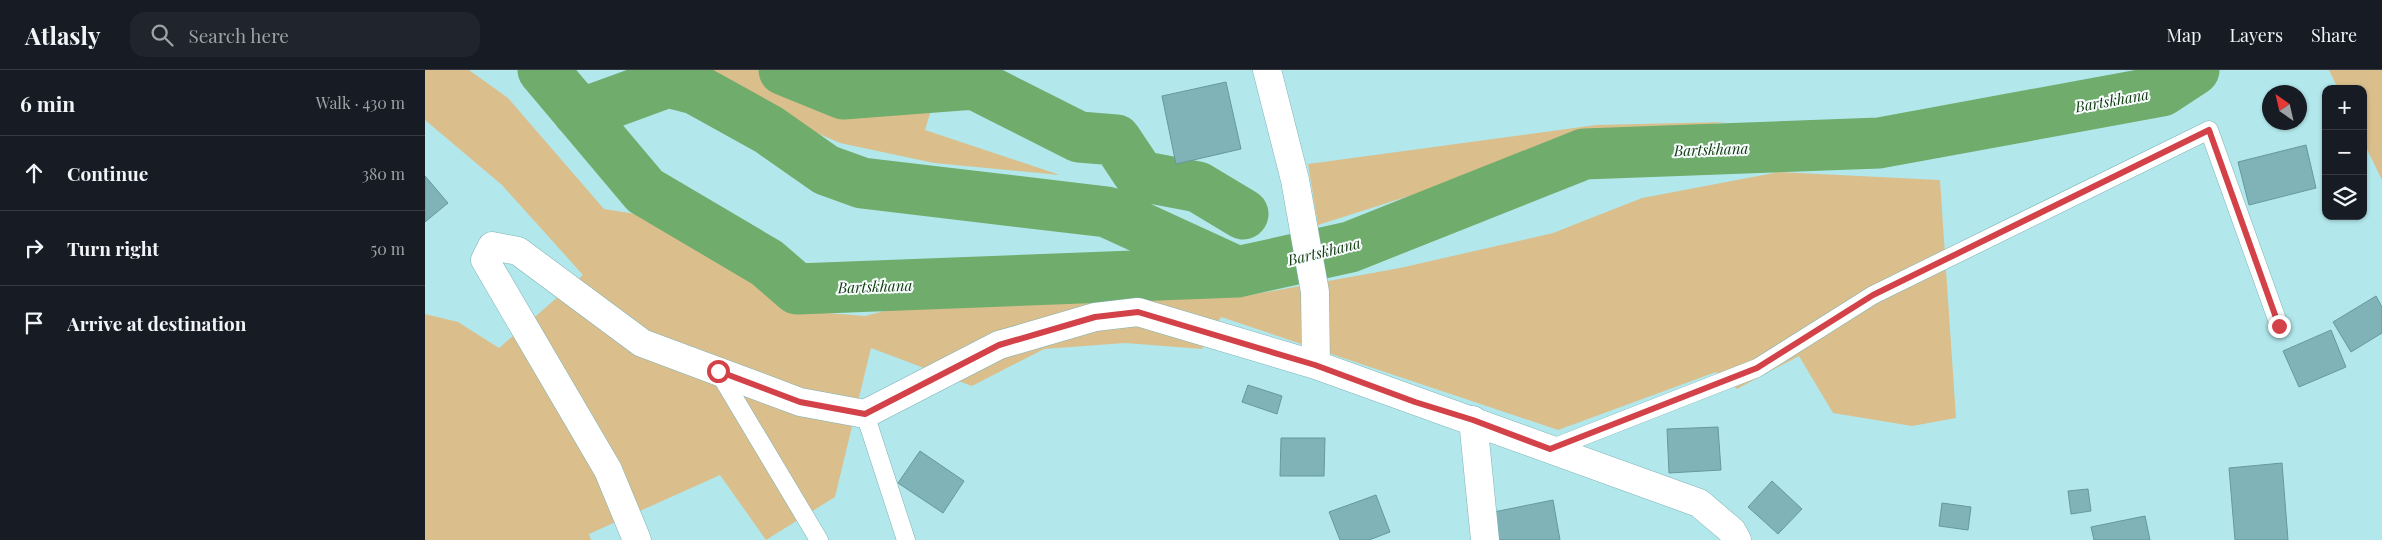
<!DOCTYPE html>
<meta charset="utf-8">
<style>
:root{--surface:#171b24;--page:#20242c;--text:#f1f3f6;--muted:#9ea1a6;--line:#363941}
body{margin:0;font-family:"Playfair Display",serif;background:var(--page);color:var(--text)}
.controls{position:absolute;right:15px;top:15px;display:grid;overflow:hidden;border-radius:10px;box-shadow:0 1px 4px #0004}
.controls button{width:45px;height:45px;display:grid;place-items:center;padding:0;border:0;border-bottom:1px solid var(--line);background:var(--surface);color:var(--text);font:25px sans-serif}
.compass{position:absolute;left:1837px;top:15px;width:45px;height:45px;border-radius:50%;background:var(--surface);box-shadow:0 1px 4px #0004;rotate:326deg}
.stop{position:absolute;width:15px;height:15px;margin:-11px;border:4px solid #d24248;border-radius:50%;background:#fff}
.stop.end{background:#d24248;border-color:#fff;box-shadow:0 1px 5px #0008}
.list{margin:0;padding:0;list-style:none}
h2{display:flex;justify-content:space-between;align-items:center;height:65px;margin:0;padding:0 20px;font-size:21px}
h2 small{font-size:16px;font-weight:400;color:var(--muted)}
.list li{display:grid;grid-template-columns:32px 1fr auto;gap:15px;align-items:center;box-sizing:border-box;height:75px;padding:0 20px;border-top:1px solid var(--line)}
.list b{display:block;font-size:19px;white-space:nowrap}
.list em{font-size:16px;font-style:normal;color:var(--muted)}
.icon{flex:none;width:28px;height:28px;fill:none;stroke:currentColor;stroke-width:2;stroke-linecap:round;stroke-linejoin:round}
.map{position:relative;flex:none;width:1957px;height:470px;overflow:hidden}
header{display:flex;align-items:center;gap:30px;box-sizing:border-box;height:70px;padding:0 25px;background:var(--surface);border-bottom:1px solid var(--line)}
header strong{font-size:24px}
nav{display:flex;gap:28px;margin-inline-start:auto;font-size:18px}
.search{width:350px;height:45px;background:var(--page);display:flex;align-items:center;gap:12px;box-sizing:border-box;padding:0 18px;border-radius:15px;color:var(--muted);font-size:19px}
main{display:flex}
aside{flex:1;background:var(--surface)}
.map>svg:first-child{display:block}
</style>
<header>
<strong>Atlasly</strong>
<div class="search"><svg class="icon" aria-label="search" viewBox="0 0 24 24"><circle cx="10" cy="10" r="6"/><path d="M15 15l6 6"/></svg>Search here</div>
<nav><a>Map</a><a>Layers</a><a>Share</a></nav>
</header>
<main>
<aside>
<h2>6 min<small>Walk · 430 m</small></h2>
<ul class="list">
<li><svg class="icon" aria-label="ahead" viewBox="0 0 24 24"><path d="M12 20V5M6 11l6-6 6 6"/></svg><div><b>Continue</b></div><em>380 m</em></li>
<li><svg class="icon" aria-label="right" viewBox="0 0 24 24"><path d="M7 20v-9h11M14 6l5 5-5 5"/></svg><div><b>Turn right</b></div><em>50 m</em></li>
<li><svg class="icon" aria-label="arrive" viewBox="0 0 24 24"><path d="M6 21V4h12l-3 4 3 4H6"/></svg><div><b>Arrive at destination</b></div></li>
</ul>
</aside>
<div class="map">
<svg width="1957" height="470" viewBox="0 0 1957 470">
<rect width="100%" height="100%" fill="#b2e8ec"/>
<!-- green -->
<path fill="#dabf8d" d="M0,0h44l39,28 96,111 32,5 46,13 41,37 46,25 33,22 63,5 82,-21 110,-6 110,10 83,-4 150,-27 153,-35 89,-35 137,-26 161,8 16,238 -44,8 -79,-13 -34,-57 -62,33 -21,-17 -158,58 -337,-113 -19,32 -77,-6 -81,6 -72,37 -101,-38 -36,149 -69,43 -46,-65 -131,59 2,6h-166v-226l33,8 41,26 84,-73 -81,-90 -77,-65z
M267,0h251l-18,60 135,45 -126,-12 -94,-20 -63,-27 -73,-44z
M1904,0h53v110l-19,-39v-52h-25z
M1301,52l-154,22 -254,81 -10,-61 288,-39z"/>
<g fill="none" stroke-linecap="round" stroke-linejoin="round">
<!-- river -->
<path stroke="#70ac6b" stroke-width="51" d="M118,0l102,121 122,72 30,26 440,-17 113,-25 234,-93 295,-11 283,-52 32,-21
M359,0l59,24 131,-10 105,53 37,3 24,36 58,11 45,27
M153,42l19,-4 71,-26 27,7 74,41 57,40 36,13 245,29 122,56"/>
</g>
<!-- building -->
<path fill="#7fb3b8" stroke="#65999d" d="M801,12l15,67 -65,15 -14,-68z
M1881,75l10,43 -67,17 -11,-43z
M0,106l23,27 -23,19z
M1951,226l6,11v26l-31,19 -18,-30z
M1906,260l15,37 -47,20 -16,-36z
M823,315l34,11 -5,18 -35,-12z
M1293,357l3,43 -52,3 -2,-44z
M856,368h44l-1,38h-44z
M495,381l44,30 -21,32 -45,-30z
M1857,393l6,77h-53l-6,-72z
M1347,411l30,28 -24,25 -30,-27z
M1663,419l3,22 -20,3 -3,-23z
M951,425l14,37 -21,8h-29l-11,-28z
M1128,430l7,40h-66l-5,-27z
M1517,433l29,4 -3,23 -29,-4z
M1720,446l5,24h-56l-3,-13z"/>
<g fill="none" stroke-linecap="round" stroke-linejoin="round">
<!-- lane casing -->
<g stroke="#7eb2b6" stroke-width="19">
<path id="lane" d="M293,301l101,169
M440,344l41,126
M1125,379l207,-81 116,-73 336,-165 70,195"/>
</g>
<!-- street casing -->
<g stroke="#7eb2b6" stroke-width="29">
<path id="street" d="M842,0l28,110 20,112 1,73
M1048,350l12,120
M212,470l-29,-70 -123,-210 7,-14 26,5 124,92 158,59 65,12 134,-69 96,-28 43,-5 178,53 383,138 33,28 5,9"/>
</g>
<!-- lane -->
<use href="#lane" stroke="#fff" stroke-width="18"/>
<!-- street -->
<use href="#street" stroke="#fff" stroke-width="28"/>
</g>
<g fill="none" stroke-linecap="round" stroke-linejoin="round">
<!-- route -->
<path stroke="#d24248" stroke-width="6" d="M293,301l82,31 65,12 134,-69 96,-28 43,-5 177,53 100,37 58,18 77,29 207,-81 116,-73 336,-165 70,196"/>
</g>
<g text-anchor="middle" dominant-baseline="central" stroke-width="4" stroke-linejoin="round" paint-order="stroke">
<!-- water labels -->
<g font-size="15" font-style="italic" fill="#103a0e" stroke="#f9ffff">
<text transform="translate(1687 30) rotate(-10)">Bartskhana</text>
<text transform="translate(1286 79) rotate(-2)">Bartskhana</text>
<text transform="translate(899 181) rotate(-14)">Bartskhana</text>
<text transform="translate(450 216) rotate(-2)">Bartskhana</text>
</g>
</g>
</svg>
<div class="controls">
<button>+</button>
<button>−</button>
<button><svg class="icon" aria-label="layers" viewBox="0 0 24 24"><path d="M12 4l9 5-9 5-9-5zM3 14l9 5 9-5"/></svg></button>
</div>
<svg class="compass" viewBox="-18 -18 36 36"><path d="M0-13l5 13h-10z" fill="#e53935"/><path d="M0 13l5-13h-10z" fill="#9ea1a6"/></svg>
<div class="stop" style="left:293px;top:301px"></div>
<div class="stop end" style="left:1854px;top:256px"></div>
</div>
</main>
